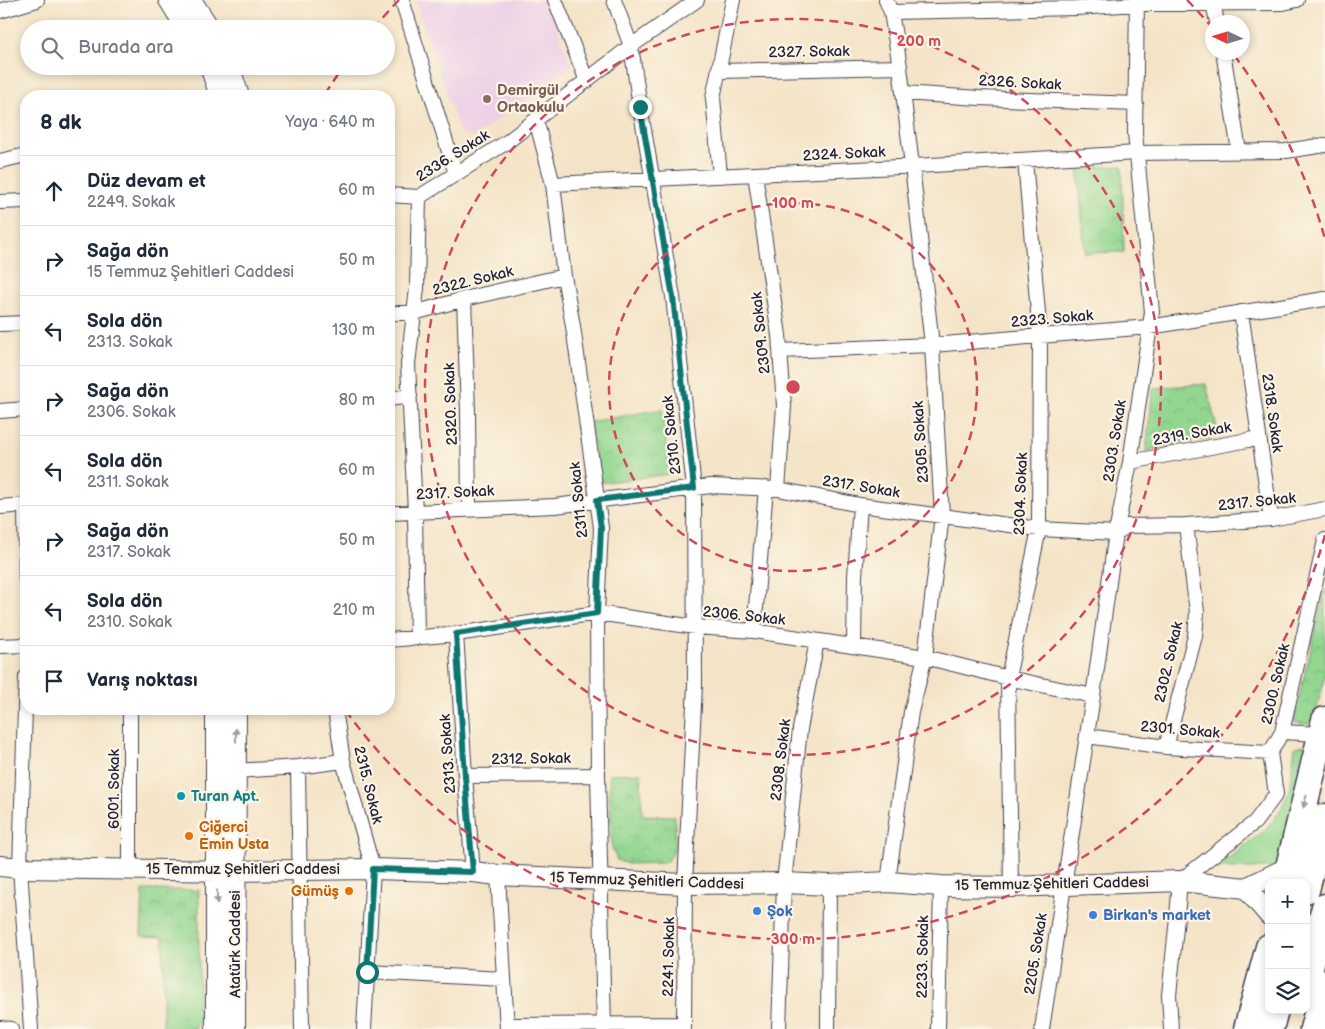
<!DOCTYPE html>
<html lang="tr">
<meta charset="utf-8">
<style>
:root{--surface:#fff;--page:#f6f6f7;--text:#1f2937;--muted:#747a83;--line:#e0e1e3}
body{margin:0;font-family:"Balsamiq Sans",sans-serif;background:var(--page);color:var(--text)}
.controls{position:absolute;right:15px;bottom:15px;display:grid;overflow:hidden;border-radius:10px;box-shadow:0 2px 8px #0003}
.controls button{width:45px;height:45px;display:grid;place-items:center;padding:0;border:0;border-bottom:1px solid var(--line);background:var(--surface);color:var(--text);font:25px sans-serif}
.compass{position:absolute;left:1205px;top:15px;width:45px;height:45px;border-radius:50%;background:var(--surface);box-shadow:0 2px 8px #0003;rotate:274deg}
.stop{position:absolute;width:15px;height:15px;margin:-11px;border:4px solid #0f766e;border-radius:50%;background:#fff}
.stop.end{background:#0f766e;border-color:#fff;box-shadow:0 1px 5px #0008}
.list{margin:0;padding:0;list-style:none}
h2{display:flex;justify-content:space-between;align-items:center;height:65px;margin:0;padding:0 20px;font-size:21px}
h2 small{font-size:16px;font-weight:400;color:var(--muted)}
.list li{display:grid;grid-template-columns:32px 1fr auto;gap:15px;align-items:center;box-sizing:border-box;height:70px;padding:0 20px;border-top:1px solid var(--line)}
.list b{display:block;font-size:19px;white-space:nowrap}
.list p{margin:0;font-size:16px;white-space:nowrap;color:var(--muted)}
.list em{font-size:16px;font-style:normal;color:var(--muted)}
.icon{flex:none;width:28px;height:28px;fill:none;stroke:currentColor;stroke-width:2;stroke-linecap:round;stroke-linejoin:round}
.map{position:relative;flex:none;width:1325px;height:1029px;overflow:hidden}
.search{position:absolute;background:var(--surface);box-shadow:0 2px 8px #0003;left:20px;top:20px;width:375px;height:55px;display:flex;align-items:center;gap:12px;box-sizing:border-box;padding:0 18px;border-radius:28px;color:var(--muted);font-size:19px}
.panel{position:absolute;background:var(--surface);box-shadow:0 2px 8px #0003;left:20px;top:90px;width:375px;height:625px;border-radius:20px}
.map>svg:first-child{display:block}
</style>
<div class="map">
<svg width="1325" height="1029" viewBox="0 0 1325 1029">
<defs>
<pattern id="park-crowns" width="20" height="18" patternUnits="userSpaceOnUse" patternTransform="scale(1.25)"><rect width="20" height="18" fill="#92d68f"/><path d="M2 6a3 3 0 1 1 6 0M12 15a3 3 0 1 1 6 0" fill="none" stroke="#7eb77c"/></pattern>
</defs>
<rect width="100%" height="100%" fill="#fcf5e5"/>
<filter id="ink" filterUnits="userSpaceOnUse"><feTurbulence type="fractalNoise" baseFrequency=".02" numOctaves="2"/><feDisplacementMap in="SourceGraphic" scale="10" xChannelSelector="R" yChannelSelector="G"/><feConvolveMatrix kernelMatrix="1 2 1 2 8 2 1 2 1" color-interpolation-filters="sRGB"/></filter>
<filter id="wash" filterUnits="userSpaceOnUse"><feTurbulence type="fractalNoise" baseFrequency=".0096" numOctaves="4" result="noise"/><feDisplacementMap in="SourceGraphic" scale="20" xChannelSelector="R" yChannelSelector="G"/><feGaussianBlur stdDeviation="1.12" result="paint"/><feColorMatrix in="noise" values="0 0 0 0 0 0 0 0 0 0 0 0 0 0 0 0 0 1.4 0 .05"/><feComposite in="paint" operator="in"/></filter>
<g filter="url(#wash)">
<rect width="100%" height="100%" fill="#f4e4c7"/>
<!-- built -->
<path fill="#edd0e8" d="M415,0h130l27,65 -98,72 -14,-4z"/>
<!-- green -->
<path fill="#92d68f" stroke="#5a7c65" d="M1304,745l5,2 -33,121h-60l52,-40 13,-19 8,-18 6,-44z"/>
<!-- park -->
<path fill="url(#park-crowns)" stroke="#5a7c65" d="M1122,166l2,86 -39,1 -7,-85z
M1206,384l13,52 -73,15 7,-63z
M662,409l8,65 -71,9 -9,-61z
M1325,590v86l-12,49 -20,-3z
M641,773l1,42 33,1v30l-4,11 -7,6 -37,1 -10,-4 -5,-12 -3,-74z
M143,890h56v133l-4,6h-32v-92l-22,-1z"/>
</g>
<g filter="url(#ink)">
<g fill="none" stroke-linecap="round" stroke-linejoin="round">
<!-- street casing -->
<g stroke="#423f50" stroke-width="16">
<path id="street" d="M402,0l54,174
M555,0l32,81
M614,0l17,46 9,61 33,190 21,191 1,197 -10,199 -1,145
M886,0l5,12 9,55 12,99 20,179 10,170 -17,142 -14,55 -23,170
M1213,3l4,19
M0,11l37,-11
M891,12l185,-4 61,-4 146,-1 14,-3
M1223,52l16,99
M719,71l181,-4
M903,93l76,5 157,6
M536,120l17,64 11,92 9,50 28,202 -4,85 1,162 6,254
M0,161l26,-6
M755,174l24,161 5,71 -6,83
M720,176l-7,-78 20,-98
M553,184l345,-17 239,-14 149,-2 39,-6
M389,195l30,2 88,-55 124,-96 66,-46
M0,202l26,-1
M464,299l4,113 1,97
M1241,312l30,207
M389,313h25l50,-14 100,-23
M0,324l26,-1
M780,351l152,-6 217,-18 176,-28
M389,399l21,-3
M0,411l26,-2
M1130,462l129,-24
M25,506l1,74
M0,507l26,-2
M389,513l166,-7 156,-20 67,3 82,16 179,24 77,4 11,-7 59,-1 85,-6 54,-10
M754,631l12,-143
M456,634l9,142 8,96
M417,638l-2,-126 -7,-148 9,-76 2,-91
M389,640l67,-6 141,-21 98,14 59,4 171,26 83,21 85,18
M0,646l26,-1
M854,646l1,-70 5,-71
M26,677l-6,191 11,161
M335,709l8,52 30,108 -9,160
M1282,732l39,2
M1087,736l79,11 104,6
M1166,747l29,-111 2,-24 -11,-87
M298,767l4,262
M236,771l62,-4 45,-6
M465,776l133,-1
M130,869v-160
M498,875l9,154
M1011,887l-3,-209 31,-149 1,-193 -15,-176
M367,972l137,7
M507,1025l177,-1
M0,1028l11,1
M779,1029l5,-146 16,-154 17,-88
M828,1029l1,-144
M938,1029l3,-143
M1042,1029l51,-333 23,-163 14,-71 22,-150 -17,-179 2,-133
M1171,1029l-2,-34 7,-67 4,-47 75,-59 21,-28 -6,-41 12,-21 43,-192"/>
</g>
<!-- secondary casing -->
<g stroke="#423f50" stroke-width="22">
<path id="secondary" d="M169,0l18,29
M191,0l19,29
M210,66l10,30
M229,66l10,30
M216,709v320
M0,866l20,2 216,3 137,-2 100,3 25,3 187,9 99,-1 45,2 59,-3 53,4 70,1 169,-6 66,7 43,-21
M1246,888l23,27
M235,1029l1,-320"/>
</g>
<!-- highway casing -->
<g stroke="#423f50" stroke-width="29">
<path id="highway" d="M1285,883l40,-163
M1306,890l19,-73
M1306,983l19,-76
M1247,1029l22,-82
M1270,1029l5,-19
M1313,1029l12,-46"/>
</g>
<!-- street -->
<use href="#street" stroke="#fff" stroke-width="14"/>
<!-- secondary -->
<use href="#secondary" stroke="#fff" stroke-width="20"/>
<!-- highway -->
<use href="#highway" stroke="#fff" stroke-width="26"/>
</g>
<!-- one-way arrows -->
<defs><path id="oneway-solid" d="M-6-.8H1V-3.2L6.5 0L1 3.2V.8H-6Z" transform="scale(1.25)"/></defs>
<g fill="#9c9ca7">
<use href="#oneway-solid" transform="translate(236 735) rotate(-90)"/>
<use href="#oneway-solid" transform="translate(1305 801) rotate(104)"/>
<use href="#oneway-solid" transform="translate(217 897) rotate(90)"/>
</g>
</g>
<g fill="none" stroke-linecap="round" stroke-linejoin="round" filter="url(#ink)">
<!-- route -->
<path stroke="#0f766e" stroke-width="6" d="M367,972l6,-103 100,3 -8,-96 -9,-142 141,-21 4,-85 -4,-28 97,-12 -21,-191 -33,-190"/>
</g>
<!-- distance rings -->
<g fill="none" stroke="#d1495b" stroke-width="2.5" stroke-dasharray="9 6">
<circle cx="793" cy="387" r="184"/>
<circle cx="793" cy="387" r="368"/>
<path d="M1325 535A552 552 0 0 1 346 711M325 94A552 552 0 0 1 344 66M373 29A552 552 0 0 1 399 0M1187 0A552 552 0 0 1 1210 25M1234 55A552 552 0 0 1 1325 239"/>
</g>
<!-- markers -->
<circle fill="#8d6e63" stroke="#fcf5e5" stroke-width="2" cx="487" cy="99" r="5"/>
<circle fill="#0f9aa8" stroke="#fcf5e5" stroke-width="2" cx="181" cy="796" r="5"/>
<g fill="#e8710a" stroke="#fcf5e5" stroke-width="2">
<circle cx="189" cy="836" r="5"/>
<circle cx="349" cy="891" r="5"/>
</g>
<g fill="#3f7fe0" stroke="#fcf5e5" stroke-width="2">
<circle cx="757" cy="911" r="5"/>
<circle cx="1093" cy="915" r="5"/>
</g>
<g text-anchor="middle" dominant-baseline="central" stroke-width="4.5" stroke-linejoin="round" paint-order="stroke">
<!-- street labels -->
<g font-size="15" fill="#22223b" stroke="#fcf5e5">
<text transform="translate(809 52) rotate(-1)">2327. Sokak</text>
<text transform="translate(1020 83) rotate(3)">2326. Sokak</text>
<text transform="translate(844 154) rotate(-3)">2324. Sokak</text>
<text transform="translate(453 156) rotate(-32)">2336. Sokak</text>
<text transform="translate(473 281) rotate(-14)">2322. Sokak</text>
<text transform="translate(1052 319) rotate(-5)">2323. Sokak</text>
<text transform="translate(761 333) rotate(-96)">2309. Sokak</text>
<text transform="translate(451 404) rotate(-92)">2320. Sokak</text>
<text transform="translate(1272 413) rotate(82)">2318. Sokak</text>
<text transform="translate(1192 434) rotate(-10)">2319. Sokak</text>
<text transform="translate(672 435) rotate(-96)">2310. Sokak</text>
<text transform="translate(1115 441) rotate(-81)">2303. Sokak</text>
<text transform="translate(921 442) rotate(-94)">2305. Sokak</text>
<text transform="translate(861 487) rotate(9)">2317. Sokak</text>
<text transform="translate(455 493) rotate(-3)">2317. Sokak</text>
<text transform="translate(1021 494) rotate(-88)">2304. Sokak</text>
<text transform="translate(579 500) rotate(-96)">2311. Sokak</text>
<text transform="translate(1257 502) rotate(-6)">2317. Sokak</text>
<text transform="translate(744 616) rotate(6)">2306. Sokak</text>
<text transform="translate(1169 662) rotate(-77)">2302. Sokak</text>
<text transform="translate(1276 684) rotate(-77)">2300. Sokak</text>
<text transform="translate(1180 730) rotate(5)">2301. Sokak</text>
<text transform="translate(448 754) rotate(-94)">2313. Sokak</text>
<text transform="translate(531 759) rotate(-1)">2312. Sokak</text>
<text transform="translate(781 760) rotate(-83)">2308. Sokak</text>
<text transform="translate(368 785) rotate(76)">2315. Sokak</text>
<text transform="translate(114 789) rotate(-90)">6001. Sokak</text>
<text x="243" y="869">15 Temmuz Şehitleri Caddesi</text>
<text transform="translate(647 881) rotate(2)">15 Temmuz Şehitleri Caddesi</text>
<text transform="translate(1052 884) rotate(-1)">15 Temmuz Şehitleri Caddesi</text>
<text transform="translate(235 944) rotate(-90)">Atatürk Caddesi</text>
<text transform="translate(1036 954) rotate(-81)">2205. Sokak</text>
<text transform="translate(669 957) rotate(-89)">2241. Sokak</text>
<text transform="translate(923 957) rotate(-89)">2233. Sokak</text>
</g>
<!-- education labels -->
<g font-size="15" font-weight="bold" fill="#785e54" stroke="#fcf5e5" text-anchor="start">
<text x="497" y="90">Demirgül<tspan x="497" dy="17">Ortaokulu</tspan></text>
</g>
<!-- culture labels -->
<g font-size="15" font-weight="bold" fill="#0d838f" stroke="#fcf5e5" text-anchor="start">
<text x="191" y="796">Turan Apt.</text>
</g>
<!-- food labels -->
<g font-size="15" font-weight="bold" fill="#c56008" stroke="#fcf5e5" text-anchor="start">
<text x="199" y="827">Ciğerci<tspan x="199" dy="17">Emin Usta</tspan></text>
<text x="339" y="891" text-anchor="end">Gümüş</text>
</g>
<!-- shop labels -->
<g font-size="15" font-weight="bold" fill="#366cbe" stroke="#fcf5e5" text-anchor="start">
<text x="767" y="911">Şok</text>
<text x="1103" y="915">Birkan's market</text>
</g>
</g>
<circle cx="793" cy="387" r="8" fill="#d1495b" stroke="#fcf5e5" stroke-width="2.5"/>
<g font-size="15" text-anchor="middle" font-weight="bold" fill="#d1495b" stroke="#fcf5e5" stroke-width="4.5" stroke-linejoin="round" paint-order="stroke">
<text x="919" y="46">200 m</text>
<text x="793" y="208">100 m</text>
<text x="793" y="944">300 m</text>
</g>
</svg>
<div class="controls">
<button>+</button>
<button>−</button>
<button><svg class="icon" aria-label="layers" viewBox="0 0 24 24"><path d="M12 4l9 5-9 5-9-5zM3 14l9 5 9-5"/></svg></button>
</div>
<svg class="compass" viewBox="-18 -18 36 36"><path d="M0-13l5 13h-10z" fill="#e53935"/><path d="M0 13l5-13h-10z" fill="#747a83"/></svg>
<div class="stop" style="left:367px;top:972px"></div>
<div class="stop end" style="left:640px;top:107px"></div>
<div class="search"><svg class="icon" aria-label="search" viewBox="0 0 24 24"><circle cx="10" cy="10" r="6"/><path d="M15 15l6 6"/></svg>Burada ara</div>
<section class="panel">
<h2>8 dk<small>Yaya · 640 m</small></h2>
<ul class="list">
<li><svg class="icon" aria-label="ahead" viewBox="0 0 24 24"><path d="M12 20V5M6 11l6-6 6 6"/></svg><div><b>Düz devam et</b><p>2249. Sokak</p></div><em>60 m</em></li>
<li><svg class="icon" aria-label="right" viewBox="0 0 24 24"><path d="M7 20v-9h11M14 6l5 5-5 5"/></svg><div><b>Sağa dön</b><p>15 Temmuz Şehitleri Caddesi</p></div><em>50 m</em></li>
<li><svg class="icon" aria-label="left" viewBox="0 0 24 24"><path d="M17 20v-9H6M10 6l-5 5 5 5"/></svg><div><b>Sola dön</b><p>2313. Sokak</p></div><em>130 m</em></li>
<li><svg class="icon" aria-label="right" viewBox="0 0 24 24"><path d="M7 20v-9h11M14 6l5 5-5 5"/></svg><div><b>Sağa dön</b><p>2306. Sokak</p></div><em>80 m</em></li>
<li><svg class="icon" aria-label="left" viewBox="0 0 24 24"><path d="M17 20v-9H6M10 6l-5 5 5 5"/></svg><div><b>Sola dön</b><p>2311. Sokak</p></div><em>60 m</em></li>
<li><svg class="icon" aria-label="right" viewBox="0 0 24 24"><path d="M7 20v-9h11M14 6l5 5-5 5"/></svg><div><b>Sağa dön</b><p>2317. Sokak</p></div><em>50 m</em></li>
<li><svg class="icon" aria-label="left" viewBox="0 0 24 24"><path d="M17 20v-9H6M10 6l-5 5 5 5"/></svg><div><b>Sola dön</b><p>2310. Sokak</p></div><em>210 m</em></li>
<li><svg class="icon" aria-label="arrive" viewBox="0 0 24 24"><path d="M6 21V4h12l-3 4 3 4H6"/></svg><div><b>Varış noktası</b></div></li>
</ul>
</section>
</div>
